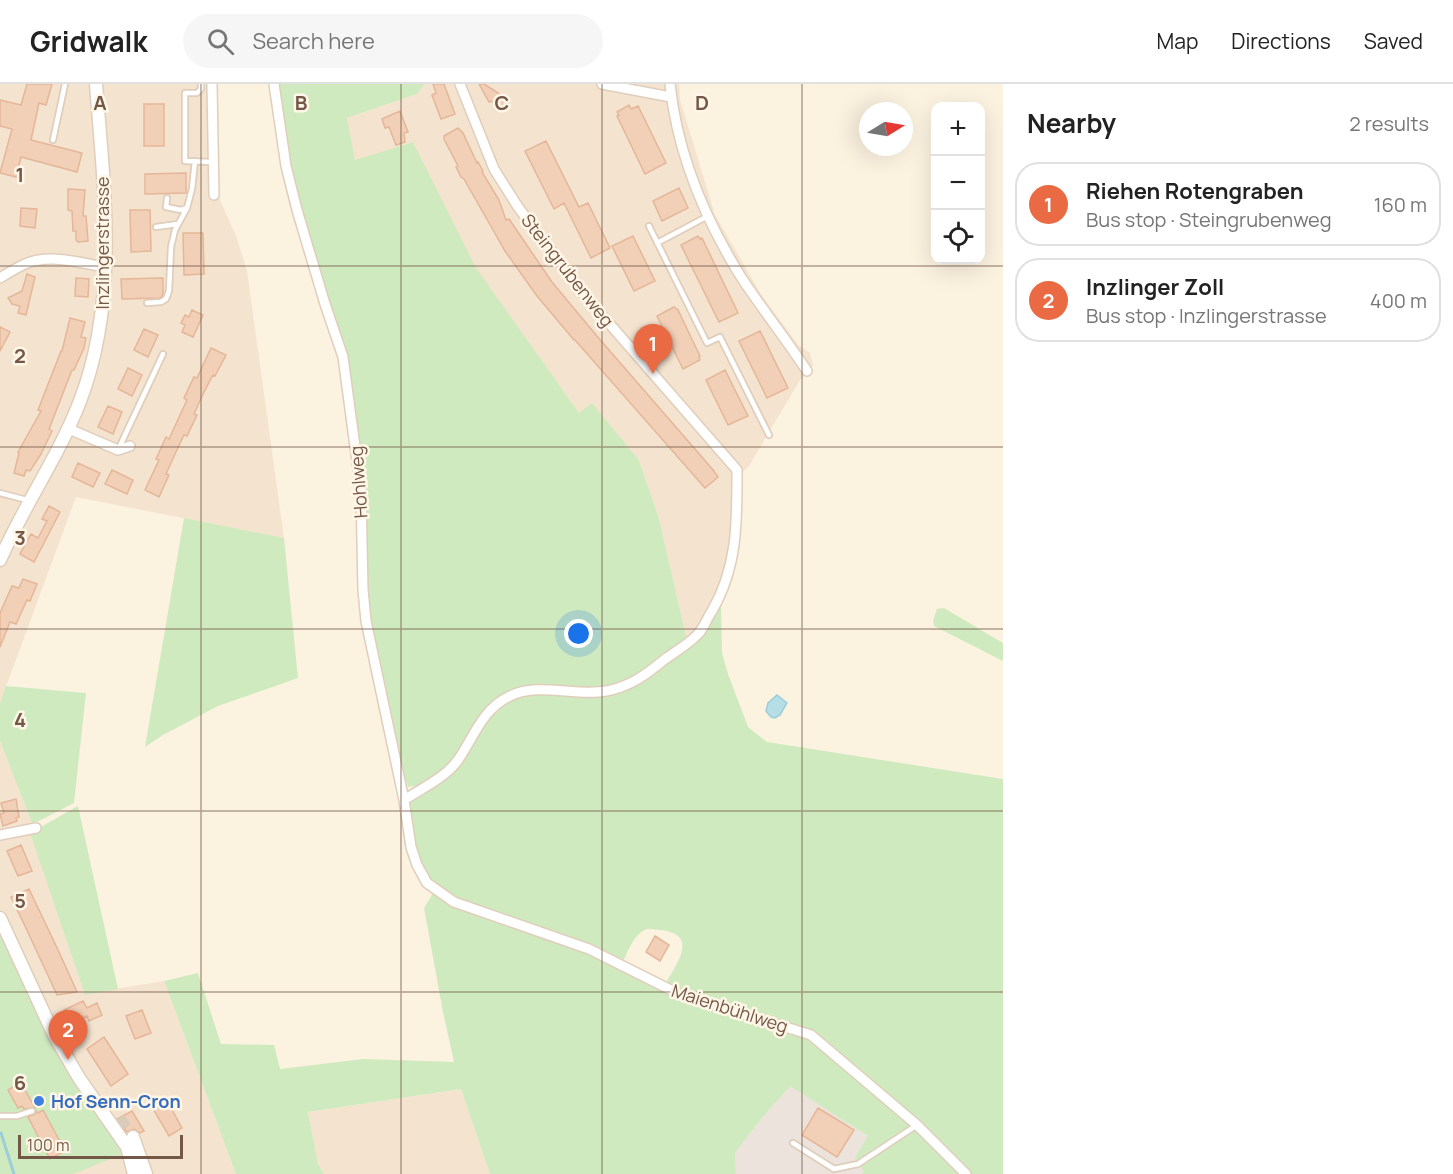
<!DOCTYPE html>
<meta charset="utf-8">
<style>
:root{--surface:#fff;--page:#f6f6f6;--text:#222;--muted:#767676;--line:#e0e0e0;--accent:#e96a43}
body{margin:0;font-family:Manrope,sans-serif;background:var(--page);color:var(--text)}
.controls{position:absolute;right:18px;top:18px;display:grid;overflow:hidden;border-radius:12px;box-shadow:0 6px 24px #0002}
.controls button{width:54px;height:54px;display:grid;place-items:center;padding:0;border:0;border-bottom:2px solid var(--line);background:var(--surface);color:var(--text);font:30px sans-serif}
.compass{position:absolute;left:859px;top:18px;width:54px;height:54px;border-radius:50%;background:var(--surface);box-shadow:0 6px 24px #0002;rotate:79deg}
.scale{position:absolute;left:18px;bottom:15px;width:165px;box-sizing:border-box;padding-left:6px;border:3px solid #735847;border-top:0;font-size:16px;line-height:21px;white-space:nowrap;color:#735847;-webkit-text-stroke:4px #fff6e7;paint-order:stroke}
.you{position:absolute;left:579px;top:550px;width:21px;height:21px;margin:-15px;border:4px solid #fff;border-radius:50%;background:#1a73e8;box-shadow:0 0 0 9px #1a73e833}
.badge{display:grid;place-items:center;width:39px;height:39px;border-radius:50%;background:var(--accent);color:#fff;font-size:20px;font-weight:700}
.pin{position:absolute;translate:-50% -50px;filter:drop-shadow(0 2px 3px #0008)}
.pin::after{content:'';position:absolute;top:32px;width:21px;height:18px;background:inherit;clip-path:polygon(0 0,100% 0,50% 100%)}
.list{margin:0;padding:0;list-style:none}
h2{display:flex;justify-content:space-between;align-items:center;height:78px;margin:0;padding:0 24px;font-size:26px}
h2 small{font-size:20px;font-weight:400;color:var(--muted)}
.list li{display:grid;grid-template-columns:39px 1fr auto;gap:18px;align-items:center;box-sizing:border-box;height:84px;margin:0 12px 12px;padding:0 12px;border:2px solid var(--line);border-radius:24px}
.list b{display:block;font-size:22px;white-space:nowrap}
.list p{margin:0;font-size:20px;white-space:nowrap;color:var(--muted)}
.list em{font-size:20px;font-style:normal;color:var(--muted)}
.icon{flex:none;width:33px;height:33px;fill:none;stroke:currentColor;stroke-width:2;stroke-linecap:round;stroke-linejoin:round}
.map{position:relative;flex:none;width:1003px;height:1090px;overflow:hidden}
header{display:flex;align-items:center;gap:36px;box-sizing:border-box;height:84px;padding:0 30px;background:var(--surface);border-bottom:2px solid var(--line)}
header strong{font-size:28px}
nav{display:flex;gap:33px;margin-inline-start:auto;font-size:21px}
.search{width:420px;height:54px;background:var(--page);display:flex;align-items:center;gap:15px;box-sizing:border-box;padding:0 21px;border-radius:33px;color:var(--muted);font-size:22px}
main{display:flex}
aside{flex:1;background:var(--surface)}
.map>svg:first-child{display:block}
</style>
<header>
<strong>Gridwalk</strong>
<div class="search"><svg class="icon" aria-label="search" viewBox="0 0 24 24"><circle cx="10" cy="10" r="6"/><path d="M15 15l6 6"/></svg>Search here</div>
<nav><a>Map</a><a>Directions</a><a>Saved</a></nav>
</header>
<main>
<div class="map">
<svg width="1003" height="1090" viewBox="0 0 1003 1090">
<rect width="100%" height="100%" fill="#fcf2e0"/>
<!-- residential -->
<path fill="#f4e3cf" d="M0,0h217l3,116 16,36 11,35 37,267 -208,-41 -76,206z
M425,0h254l1,16 35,115 47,81 37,50 11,7 3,13 -13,14 -51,86 -18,17 2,12v40l-5,33 -24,53 -17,19 -28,-121 -20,-59 -47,-56 -13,9 -104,-145 -62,-126 -58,19 -8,-43 70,-24z
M0,657l32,82 -2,10 55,161 79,-13 72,193h-216l-20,-38z
M461,1005l29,85h-166l-6,-10 -10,-52z"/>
<!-- industrial -->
<path fill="#ebe3dc" d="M790,1001l78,51 -4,36 -3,2h-125l-1,-21 26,-34z"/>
<!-- green -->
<path fill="#d0eabf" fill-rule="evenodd" d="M276,0h149l-8,10 -70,24 8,42 58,-18 63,126 103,145 13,-10 47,57 20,59 28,121c-19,14 -39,33 -62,41 -32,13 -84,11 -120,13l-11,6 -15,19 -30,47 -26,19 -15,2 -7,-23 -32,-143 -20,-249 -55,-179z
M184,434l100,20 14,140 -80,28 -55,29 -18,12z
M721,519l1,50 6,21 20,53 19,15 236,37v395h-142l3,-2 -9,-14 13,-22 -78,-50 -29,33 -26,34 1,21h-246l-29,-85 -153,23 10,52 6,10h-88l-72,-193 34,-8 23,71 53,1 6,24 83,-10 91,3 -11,-50 -19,-104 8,-13 -17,-51 -7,-39 40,-29 45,-64 13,-11 15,-6 98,-4 80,-53zM647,845c53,1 36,25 17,57l-42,-22c6,-12 11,-30 25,-35z
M944,524l59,35v18l-69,-35 -1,-5 4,-12z
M6,602l80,7 -12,110 -39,20h-3l-32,-82v-38z
M78,722l40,183 -33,6 -55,-162z
M0,847l60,126 11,20 47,62 3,16 -48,19h-73z"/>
<!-- water -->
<path fill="#b5dee6" stroke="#9bced8" stroke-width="1.5" d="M777,611l10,8 -7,12 -5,3 -4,-1 -5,-6 2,-8z"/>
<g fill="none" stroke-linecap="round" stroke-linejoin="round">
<!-- stream -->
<path stroke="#9bced8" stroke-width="3" d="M1,1049l13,41"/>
</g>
<!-- building -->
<path fill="#f2d0b8" stroke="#e5b698" stroke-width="1.5" d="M27,0h25l-6,21 -7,-2 -8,37 51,13 -5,19 -56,-15 -5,20 -16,-4 12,-44 -12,-3v-26l21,5z
M433,0h11l11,30 -14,5 -9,-24 4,-2z
M479,0h5l22,14 3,6 -13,6 -4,-9 -3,1z
M144,20h20v42h-20z
M629,21l2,4 7,-3 28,57 -21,11 -28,-58 2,-1 -2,-3z
M400,27l8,21 -4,1 1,9 -9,3 -7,-18 -4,1 -3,-9z
M458,44l5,5 14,30 1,-1 5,9 -1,1 17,28 7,20 3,-1 43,63 44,53 118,136 4,6 -13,11 -130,-148h-1l-37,-44 -32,-45 -41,-72 -3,-2 -5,-10 2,-1 -14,-27v-3z
M546,57l33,66 9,-4 22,45 -19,10 -27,-55 -10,6 -29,-58z
M186,89v20l-41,1v-20z
M679,104l9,20 -26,13 -9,-20z
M68,105l17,1 -2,26h3l2,25 -10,1 -2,-2v-9h-3l-1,-20 -4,-1z
M21,124l16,1 -2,19 -15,-2z
M130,126h20l1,41 -20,1z
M183,149h20l1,41 -20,1z
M633,152l22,45 -21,10 -22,-45z
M698,152l2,3 2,-1 36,75 -19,9 -38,-77z
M27,190l8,3 -9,38 -8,-2 2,-7 -8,-2 -4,-6 14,-7z
M76,194l13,1 -1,18 -13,-1z
M163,194v17l-3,3 -38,1 -1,-20z
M674,223l4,3 22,46 -1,1 1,3 -17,9 -26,-53z
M192,226l11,5 -10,22 -11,-5 3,-7 -4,-2 4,-8 4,2z
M70,234l15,4 -4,15 5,1 -2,10 -10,22h-2l-23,59 3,2 -11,23 -11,17 -4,-1 -2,6 -10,-3 5,-20 -1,-1 23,-41 -3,-1 23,-59h1z
M0,243l10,5 -10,19z
M144,245l14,6 -10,22 -14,-7z
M760,247l28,57 -21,10 -28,-57z
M211,264l15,7 -11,21 -2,-1 -10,19 -9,20 3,1 -10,21 -3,-1 -9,19 -9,20 3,1 -10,22 -14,-7 14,-30 -3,-1 10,-22 3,2 18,-39 -3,-2 10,-21 3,1z
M128,284l14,7 -10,21 -14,-7z
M725,286l23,46 -20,9 -22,-45z
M108,322l14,6 -9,22 -15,-7z
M78,379l22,10 -7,14 -21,-10z
M112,386l21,10 -6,14 -22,-10z
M49,422l11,6 -26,50 -14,-8 11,-20 7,4 9,-17 -5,-2z
M23,495l14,5 -7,17 -3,-1 -11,24 -6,-2 -10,25v-34l12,-27 7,2z
M16,715l3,18 -3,1 1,3 -14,5 -3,-12 4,-1 -3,-10z
M21,761l11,26 -14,5 -11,-25z
M29,805l30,63 18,40 -20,3 -32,-69 -14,-29z
M655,852l14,9 -9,16 -14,-9z
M83,917l4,7 10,-5 5,12 -13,6 -2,-5 -16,8 -7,-14z
M142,926l9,23 -16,6 -9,-23z
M104,953l24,37 -17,12 -24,-37z
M21,998l4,8 10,18 -11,1 -2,-3 -4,2 -10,-18z
M166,1015l16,29 -13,8 -17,-29z
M818,1024l36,22 -17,27 -35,-22z
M43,1026l22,41 -15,8 -22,-42 7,-3 1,-3 2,2z
M132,1027l12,20 -4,2 -6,-4 -7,3 -10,-13z"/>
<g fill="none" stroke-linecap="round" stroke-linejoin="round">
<!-- tertiary-tunnel -->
<path stroke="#daccba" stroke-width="12" stroke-dasharray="12 6" stroke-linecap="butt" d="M119,1034l14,19"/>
<!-- service casing -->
<g stroke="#e0cebc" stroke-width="8">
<path id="service" d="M201,0v5l-4,4h-12v68l27,1
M53,56l12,-56
M167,114l-1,9 15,3 6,-2
M649,142l58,117 13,-6 49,98
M156,143l22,-3
M657,159l51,-27
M147,219l14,-1 5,-3 3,-8 2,-44 4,-17 12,-22 5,-19 3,-28
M118,366l45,-96
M0,409l27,7
M0,1032h17l15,-5
M793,1059l41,26 24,-5 59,-39"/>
</g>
<!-- minor casing -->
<g stroke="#e0cebc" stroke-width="12">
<path id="minor" d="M212,0l2,111
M274,0l12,82 11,44 28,94 18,53 18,134 2,99 3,31 38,179 7,47 6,18 10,18 27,19 135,47 90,45 132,41 106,90 49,49
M602,0l69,13
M670,0c7,68 35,135 71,193 21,32 45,62 66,94
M0,194c8,-5 16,-10 25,-14 25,-11 55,-1 80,3
M69,345l49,21 12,-4
M404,716c18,-12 41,-22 54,-40 16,-23 24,-50 50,-63 30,-16 66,0 98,-6 24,-4 41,-17 59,-32 11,-8 24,-15 33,-25 6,-6 9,-16 14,-23 26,-45 25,-90 25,-141l-150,-172 -69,-91 -24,-38 -34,-85
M0,751l36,-7"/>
</g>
<!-- tertiary casing -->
<g stroke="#e0cebc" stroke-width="15">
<path id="tertiary" d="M0,476c24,-55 59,-104 80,-159 39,-101 24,-212 16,-317
M0,834l54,117 25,43 48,69 7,27
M133,1053l13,37"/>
</g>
<!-- service -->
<use href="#service" stroke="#fff" stroke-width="4.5"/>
<!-- minor -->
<use href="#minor" stroke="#fff" stroke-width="9"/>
<!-- tertiary -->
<use href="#tertiary" stroke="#fff" stroke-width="12"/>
</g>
<!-- grid -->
<path fill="none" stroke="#735847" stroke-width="1.5" stroke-opacity="0.55" d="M201,0v1090M401,0v1090M602,0v1090M802,0v1090M0,182h1003M0,363h1003M0,545h1003M0,727h1003M0,908h1003"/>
<!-- markers -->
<circle fill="#3f7fe0" stroke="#fff6e7" stroke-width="2" cx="39" cy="1017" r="6"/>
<g text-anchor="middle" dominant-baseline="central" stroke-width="5" stroke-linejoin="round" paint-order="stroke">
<!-- street labels -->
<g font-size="18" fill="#735847" stroke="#fff6e7">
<text transform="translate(102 159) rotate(-90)">Inzlingerstrasse</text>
<text transform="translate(568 186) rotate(52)">Steingrubenweg</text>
<text transform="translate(358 398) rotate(-94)">Hohlweg</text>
<text transform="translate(730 924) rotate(18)">Maienbühlweg</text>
</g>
<!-- shop labels -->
<g font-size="18" font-weight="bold" fill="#366cbe" stroke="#fff6e7" text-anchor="start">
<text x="51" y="1017">Hof Senn-Cron</text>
</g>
</g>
<g font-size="20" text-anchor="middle" font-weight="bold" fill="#735847" stroke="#fff6e7" stroke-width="5" stroke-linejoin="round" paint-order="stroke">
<text x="100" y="26">A</text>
<text x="301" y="26">B</text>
<text x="502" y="26">C</text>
<text x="702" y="26">D</text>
<text x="20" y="98">1</text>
<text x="20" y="279">2</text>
<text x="20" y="461">3</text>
<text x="20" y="643">4</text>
<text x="20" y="824">5</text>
<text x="20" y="1006">6</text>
</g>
</svg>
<div class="controls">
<button>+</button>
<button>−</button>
<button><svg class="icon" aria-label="locate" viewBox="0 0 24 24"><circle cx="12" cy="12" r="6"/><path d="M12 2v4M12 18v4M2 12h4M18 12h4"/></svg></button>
</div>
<svg class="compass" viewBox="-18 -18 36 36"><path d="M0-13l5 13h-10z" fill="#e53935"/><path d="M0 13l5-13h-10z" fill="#767676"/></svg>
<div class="scale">100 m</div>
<div class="you"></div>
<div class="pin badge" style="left:653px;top:290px">1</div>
<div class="pin badge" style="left:68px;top:976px">2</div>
</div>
<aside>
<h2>Nearby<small>2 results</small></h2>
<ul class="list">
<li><span class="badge">1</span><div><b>Riehen Rotengraben</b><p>Bus stop · Steingrubenweg</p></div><em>160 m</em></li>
<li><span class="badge">2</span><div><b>Inzlinger Zoll</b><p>Bus stop · Inzlingerstrasse</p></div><em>400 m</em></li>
</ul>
</aside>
</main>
